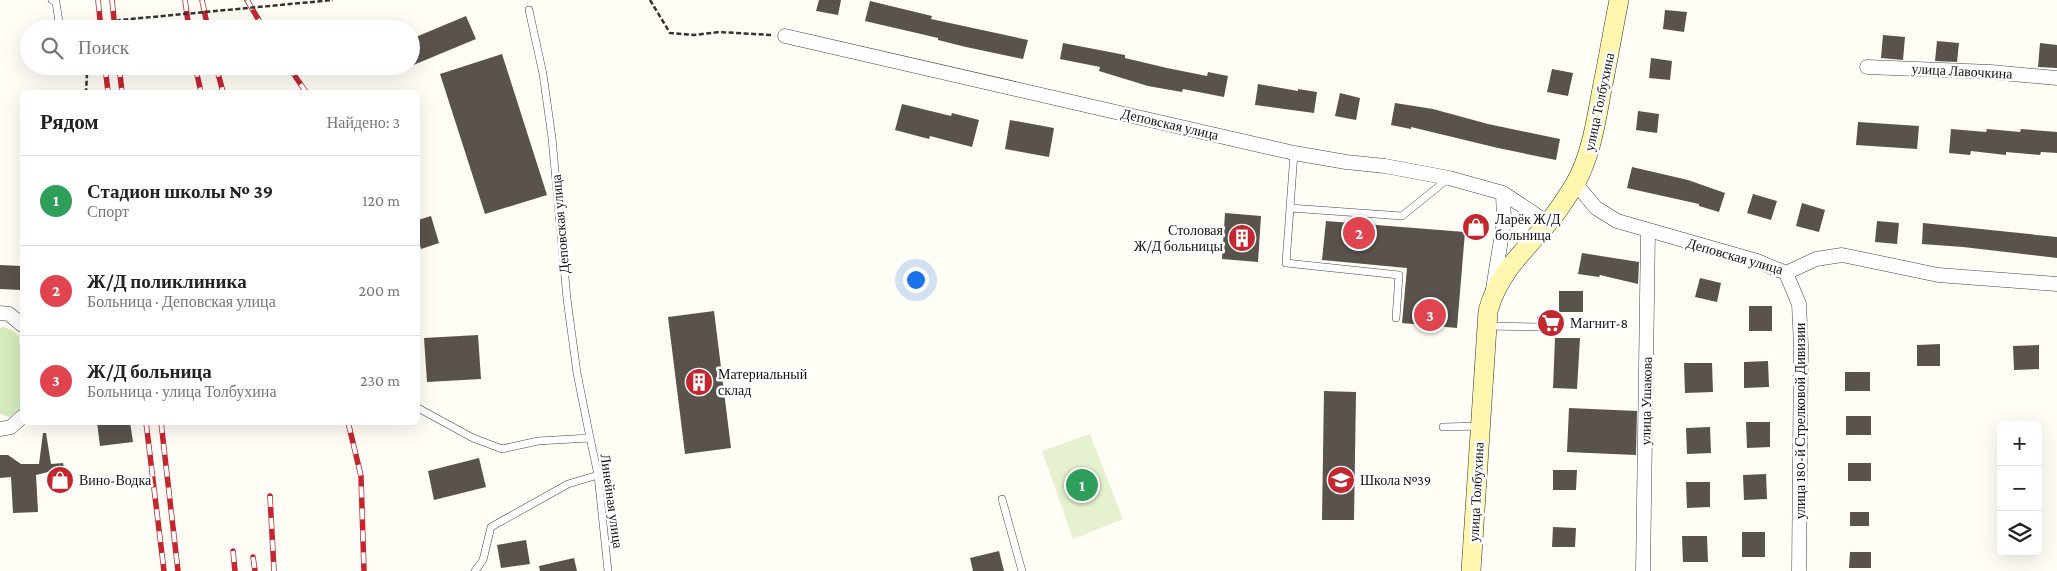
<!DOCTYPE html>
<html lang="ru">
<meta charset="utf-8">
<style>
:root{--surface:#fff;--page:#f2f2f2;--text:#222;--muted:#767676;--line:#e0e0e0;--accent:#111827}
body{margin:0;font-family:"Crimson Pro",serif;background:var(--page);color:var(--text)}
.controls{position:absolute;right:15px;bottom:15px;display:grid;overflow:hidden;border-radius:8px;box-shadow:0 5px 20px #0002}
.controls button{width:45px;height:45px;display:grid;place-items:center;padding:0;border:0;border-bottom:1px solid var(--line);background:var(--surface);color:var(--text);font:25px sans-serif}
.you{position:absolute;left:915px;top:279px;width:18px;height:18px;margin:-12px;border:4px solid #fff;border-radius:50%;background:#1a73e8;box-shadow:0 0 0 8px #1a73e833}
.badge{display:grid;place-items:center;width:32px;height:32px;border-radius:50%;background:var(--accent);color:#fff;font-size:16px;font-weight:700}
.pin{position:absolute;translate:-50% -50%;border:2px solid #fff;box-shadow:0 1px 5px #0006}
.list{margin:0;padding:0;list-style:none}
h2{display:flex;justify-content:space-between;align-items:center;height:65px;margin:0;padding:0 20px;font-size:21px}
h2 small{font-size:16px;font-weight:400;color:var(--muted)}
.list li{display:grid;grid-template-columns:32px 1fr auto;gap:15px;align-items:center;box-sizing:border-box;height:90px;padding:0 20px;border-top:1px solid var(--line)}
.list b{display:block;font-size:19px;white-space:nowrap}
.list p{margin:0;font-size:16px;white-space:nowrap;color:var(--muted)}
.list em{font-size:16px;font-style:normal;color:var(--muted)}
.icon{flex:none;width:28px;height:28px;fill:none;stroke:currentColor;stroke-width:2;stroke-linecap:round;stroke-linejoin:round}
.map{position:relative;flex:none;width:2057px;height:571px;overflow:hidden}
.search{position:absolute;background:var(--surface);box-shadow:0 5px 20px #0002;left:20px;top:20px;width:400px;height:55px;display:flex;align-items:center;gap:12px;box-sizing:border-box;padding:0 18px;border-radius:28px;color:var(--muted);font-size:19px}
.panel{position:absolute;background:var(--surface);box-shadow:0 5px 20px #0002;left:20px;top:90px;width:400px;height:335px;border-radius:8px}
.map>svg:first-child{display:block}
</style>
<div class="map">
<svg width="2057" height="571" viewBox="0 0 2057 571">
<rect width="100%" height="100%" fill="#fffdf5"/>
<!-- green -->
<path fill="#d5ebbd" d="M3,327l9,3 7,6 3,37v33l-1,5 -11,6 -10,-3v-86z"/>
<!-- pitch -->
<path fill="#e6f2cf" d="M1090,434l33,85 -50,20 -31,-88z"/>
<!-- building -->
<path fill="#5a524d" d="M819,0h22l-3,15 -22,-4z
M870,1l62,15 -1,3 97,21 -5,19 -57,-12 -28,-7v-2l-73,-17z
M1665,10l22,2 -3,20 -21,-3z
M466,16l10,23 -65,27v-27z
M1883,35l22,2 -2,23 -22,-2z
M1937,41l22,2 -2,19 -22,-1z
M1063,43l62,12v3l42,10 40,8 1,-4 20,4 -4,21 -41,-8 -1,3 -34,-6 -49,-15 1,-4 -40,-8z
M2040,43l17,2v23l-19,-1z
M502,54l45,141 -62,19 -45,-140z
M1651,58l21,3 -2,19 -21,-2z
M1552,69l21,4 -5,23 -21,-4z
M1258,84l40,7v-2l19,3 -3,21 -59,-8z
M1340,93l20,5 -4,22 -21,-4z
M1395,103l38,6 55,15 72,15 -4,21 -58,-12 -87,-21v2l-20,-4z
M902,104l49,12 1,-3 27,7 -7,27 -42,-11 -1,3 -34,-9z
M1638,111l21,3 -2,19 -21,-3z
M1010,120l44,8 -5,29 -44,-8z
M1858,122l61,4 -2,23 -61,-4z
M1951,129l35,3 1,-3 33,3 1,-3 36,3v21l-16,-1 -1,3 -34,-3v3l-35,-4 -1,4 -21,-2z
M1632,167l56,13 37,13 -6,19 -20,-6v-2l-72,-16z
M1753,194l24,7 -6,19 -24,-7z
M1802,203l23,7 -6,22 -23,-6z
M1225,213l36,3 -3,46 -36,-3z
M431,216l8,27 -18,6 -3,-11v-18z
M1326,221l139,11 -8,96 -55,-5 5,-55 -85,-8z
M1877,221l22,2 -2,21 -22,-2z
M1923,223l134,14v21l-94,-11 -41,-3z
M1582,253l57,9 -1,22 -38,-9 -1,2 -21,-3z
M0,265l22,1 -1,24 -21,-1z
M1700,278l21,5 -4,19 -22,-5z
M1559,291h24v21h-24z
M1749,306h23v25h-23z
M714,311l17,137 -46,6 -17,-137z
M478,335l3,44 -54,3 -3,-44z
M1555,338h25l-3,51 -24,-1z
M1940,344v22h-23v-21z
M2039,345v24l-25,1 -1,-24z
M1768,361l1,26 -25,1v-26z
M1684,363h28l1,29 -28,1z
M1845,372h25v19h-25z
M1324,391l32,1 -2,128h-32z
M1569,408l68,3 -1,44 -69,-3z
M1846,416h25v19h-25z
M97,422h33l3,20 -33,4z
M1746,422h24v25l-23,1z
M1710,427l1,26 -24,1 -1,-26z
M43,433h3l5,31 12,-1 1,5 -28,7 2,37 -25,1 -2,-36 -11,1v-23h8l13,9h18z
M479,458l7,29 -52,13 -6,-29z
M1848,463h23v18h-23z
M1553,470h24l-1,20h-23z
M1766,474l1,25 -23,1 -1,-25z
M1686,482h24v25l-23,1z
M1850,512h19v14h-19z
M1553,527l23,1 -1,19h-23z
M1742,532h23v25h-23z
M1682,536h25l1,26h-25z
M526,540l4,24 -29,4 -4,-23z
M999,551l5,20h-31l-3,-13z
M1850,552h21v16h-22z
M574,558l3,13h-37l-1,-5z"/>
<g fill="none" stroke-linecap="round" stroke-linejoin="round">
<!-- lane casing -->
<g stroke="#444" stroke-width="8">
<path id="lane" d="M52,0l4,2 4,27
M529,10l14,64 9,64 15,161 10,74 13,65
M1294,153l-4,55 112,8 47,-38
M1290,208l-4,55 113,12 -3,43
M1489,326l52,1v-8
M418,408l55,30 29,11 36,-8 52,-3 8,37 10,96
M1443,427l37,-1
M1002,499l20,72
M475,571l8,-11 8,-33 77,-43 30,-9"/>
</g>
<!-- street casing -->
<g stroke="#444" stroke-width="15">
<path id="street" d="M785,36l509,117 52,9 39,4 64,12 54,15 45,30
M1867,67l124,5 66,6
M1575,183l21,25 21,13 140,40 29,12 30,-14 26,-4 96,20 119,9
M1786,273l13,31 2,42 -2,225
M1493,289l11,-68 -1,-28
M0,313l9,1 13,11
M0,429l11,-2 11,-10
M1643,571l5,-340"/>
</g>
<!-- secondary casing -->
<g stroke="#333" stroke-width="20">
<path id="secondary" d="M1471,571l17,-260c10,-37 35,-59 59,-87 10,-11 20,-27 28,-40 16,-28 21,-63 27,-95 6,-29 11,-59 17,-89"/>
</g>
<!-- path -->
<path stroke="#333" stroke-width="2.5" stroke-dasharray="5 2.5" stroke-linecap="butt" d="M650,0l20,33 24,2 25,-3 52,3
M85,66l2,8 -1,18"/>
<!-- lane -->
<use href="#lane" stroke="#fff" stroke-width="7"/>
<!-- street -->
<use href="#street" stroke="#fff" stroke-width="14"/>
<!-- secondary -->
<use href="#secondary" stroke="#fff6b0" stroke-width="19"/>
<!-- rail casing -->
<g stroke="#c4262e" stroke-width="5.5">
<path id="rail" d="M98,0l3,29
M112,0l3,29
M185,0l4,29
M202,0l6,29
M247,0l17,29
M105,66l3,26
M119,66l3,26
M195,66l6,26
M216,66l7,26
M288,66l18,26
M146,422l18,149
M161,422l17,149
M348,422l13,54 3,95
M270,496l4,75
M233,551l2,20
M253,557l2,14"/>
</g>
<!-- rail -->
<use href="#rail" stroke="#fff" stroke-width="4" stroke-dasharray="11" stroke-linecap="butt"/>
<!-- path-bridge -->
<path stroke="#333" stroke-width="2.5" stroke-dasharray="5 2.5" stroke-linecap="butt" d="M87,29l33,-9 213,-20"/>
</g>
<!-- icons -->
<defs>
<g id="shop-disc" transform="scale(1.4375)"><circle r="9.5" fill="#c4262e" stroke="#fff"/><path d="M-5-2.5h2.3a2.7 3.5 0 0 1 5.4 0H5L5.5 6h-11ZM-1.5-2.5h3a1.5 2.3 0 0 0-3 0Z" fill="#fff"/></g>
<g id="building-disc" transform="scale(1.4375)"><circle r="9.5" fill="#c4262e" stroke="#fff"/><path d="M-4-6H4V6H1V3H-1V6H-4ZM-2.5-4.3h1.7v1.8h-1.7ZM.8-4.3h1.7v1.8H.8ZM-2.5-1h1.7V.8h-1.7ZM.8-1h1.7V.8H.8Z" fill="#fff"/></g>
<g id="supermarket-disc" transform="scale(1.4375)"><circle r="9.5" fill="#c4262e" stroke="#fff"/><path d="M-6-5.5h2.5l.6 2H6L4.5 2H-2.5L-4.4-4H-6ZM-1.5 3.2a1.3 1.3 0 1 0 .1 0ZM3 3.2a1.3 1.3 0 1 0 .1 0Z" fill="#fff"/></g>
<g id="school-disc" transform="scale(1.4375)"><circle r="9.5" fill="#c4262e" stroke="#fff"/><path d="M0-5L7-2L0 1L-7-2ZM-4 1L0 2.5L4 1V4Q0 6-4 4Z" fill="#fff"/></g>
</defs>
<g fill-rule="evenodd">
<use href="#shop-disc" x="1476" y="227"/>
<use href="#building-disc" x="1242" y="238"/>
<use href="#supermarket-disc" x="1551" y="323"/>
<use href="#building-disc" x="699" y="382"/>
<use href="#shop-disc" x="60" y="480"/>
<use href="#school-disc" x="1341" y="480"/>
</g>
<g text-anchor="middle" dominant-baseline="central" stroke-width="5" stroke-linejoin="round" paint-order="stroke">
<!-- street labels -->
<g font-size="14" fill="#111" stroke="#fff">
<text transform="translate(1962 71) rotate(3)">улица Лавочкина</text>
<text transform="translate(1599 102) rotate(-78)">улица Толбухина</text>
<text transform="translate(1170 124) rotate(13)">Деповская улица</text>
<text transform="translate(560 224) rotate(-95)">Деповская улица</text>
<text transform="translate(1735 256) rotate(16)">Деповская улица</text>
<text transform="translate(1646 401) rotate(-89)">улица Ушакова</text>
<text transform="translate(1800 421) rotate(-90)">улица 180-й Стрелковой Дивизии</text>
<text transform="translate(1476 492) rotate(-87)">улица Толбухина</text>
<text transform="translate(612 501) rotate(82)">Линейная улица</text>
</g>
<!-- poi labels -->
<g font-size="14" fill="#111" stroke="#fff" text-anchor="start">
<text x="1495" y="219">Ларёк Ж/Д<tspan x="1495" dy="16">больница</tspan></text>
<text x="1223" y="230" text-anchor="end">Столовая<tspan x="1223" dy="16">Ж/Д больницы</tspan></text>
<text x="1570" y="323">Магнит-8</text>
<text x="718" y="374">Материальный<tspan x="718" dy="16">склад</tspan></text>
<text x="79" y="480">Вино-Водка</text>
<text x="1360" y="480">Школа №39</text>
</g>
</g>
</svg>
<div class="controls">
<button>+</button>
<button>−</button>
<button><svg class="icon" aria-label="layers" viewBox="0 0 24 24"><path d="M12 4l9 5-9 5-9-5zM3 14l9 5 9-5"/></svg></button>
</div>
<div class="you"></div>
<div class="pin badge" style="left:1082px;top:485px;background:#2e9e5b">1</div>
<div class="pin badge" style="left:1359px;top:233px;background:#e0444e">2</div>
<div class="pin badge" style="left:1430px;top:315px;background:#e0444e">3</div>
<div class="search"><svg class="icon" aria-label="search" viewBox="0 0 24 24"><circle cx="10" cy="10" r="6"/><path d="M15 15l6 6"/></svg>Поиск</div>
<section class="panel">
<h2>Рядом<small>Найдено: 3</small></h2>
<ul class="list">
<li><span class="badge" style="background:#2e9e5b">1</span><div><b>Стадион школы № 39</b><p>Спорт</p></div><em>120 m</em></li>
<li><span class="badge" style="background:#e0444e">2</span><div><b>Ж/Д поликлиника</b><p>Больница · Деповская улица</p></div><em>200 m</em></li>
<li><span class="badge" style="background:#e0444e">3</span><div><b>Ж/Д больница</b><p>Больница · улица Толбухина</p></div><em>230 m</em></li>
</ul>
</section>
</div>
